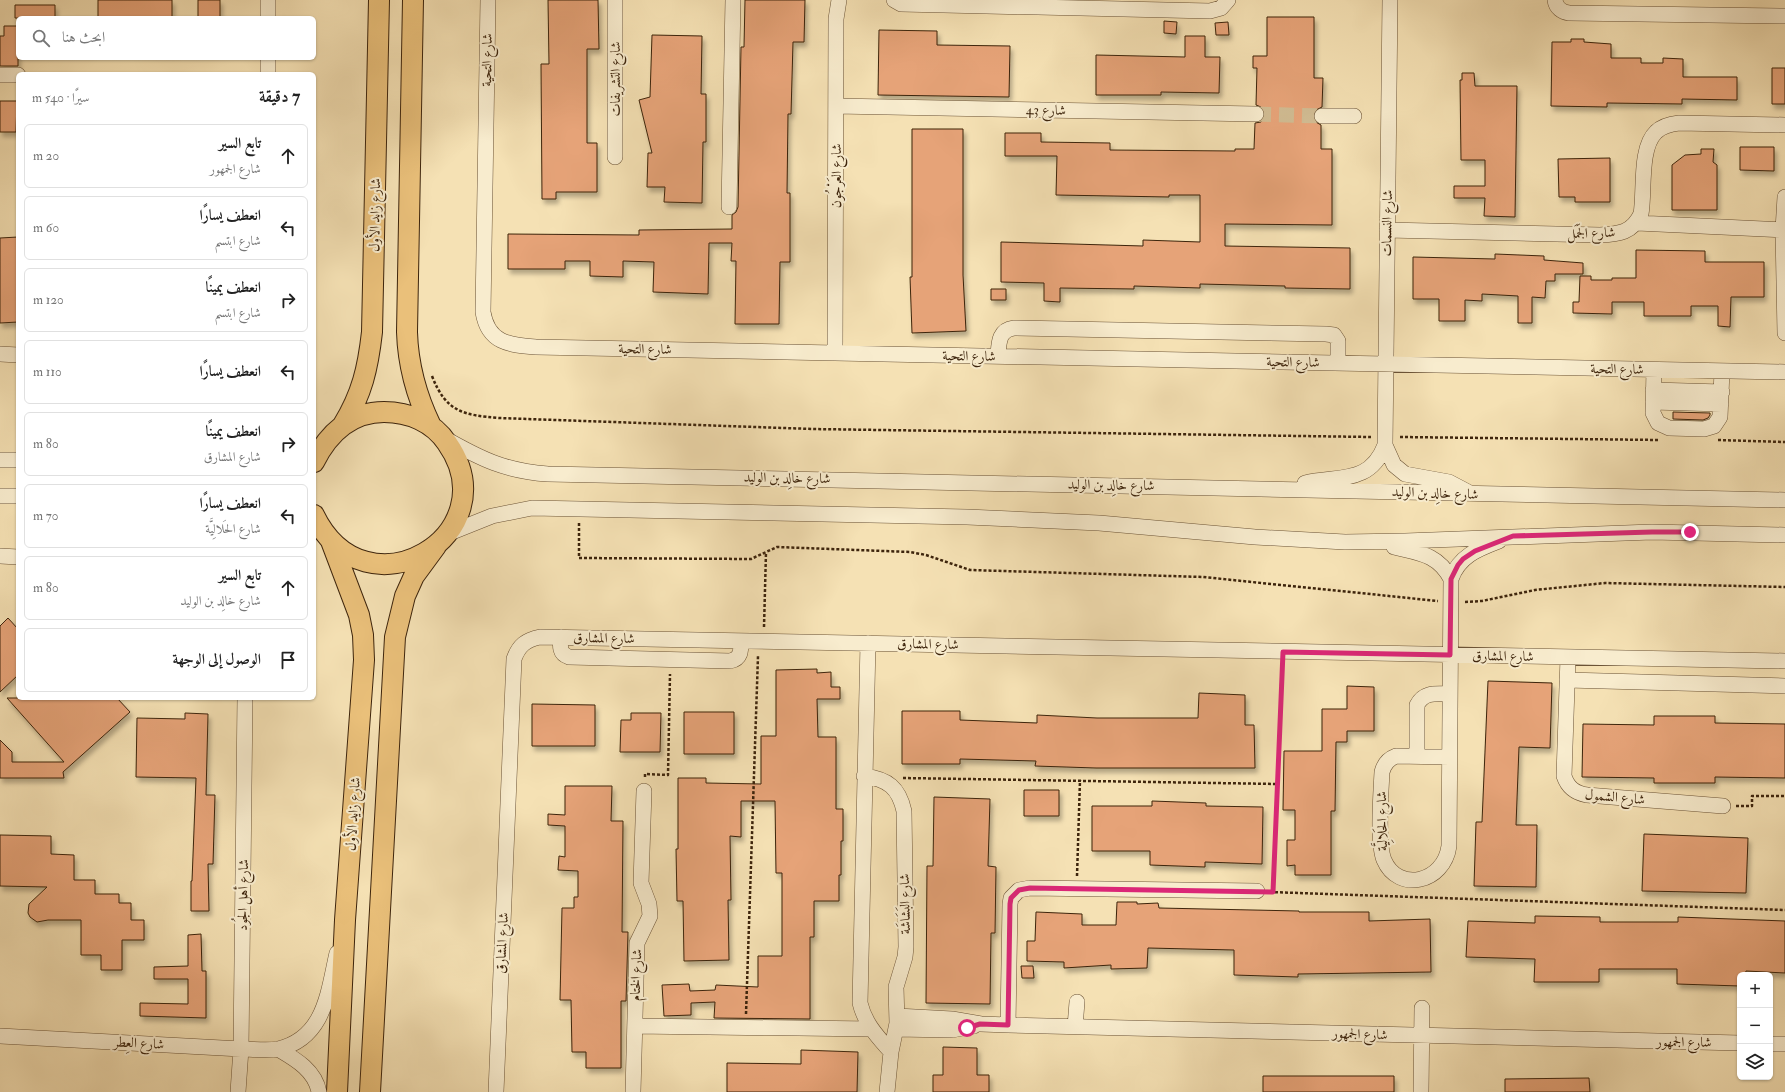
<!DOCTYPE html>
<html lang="ar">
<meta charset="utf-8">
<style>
:root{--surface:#fff;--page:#f2f2f2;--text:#222;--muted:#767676;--line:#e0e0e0}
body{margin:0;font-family:"IM FELL Double Pica",Amiri,serif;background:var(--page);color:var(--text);direction:rtl}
.controls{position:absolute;right:12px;bottom:12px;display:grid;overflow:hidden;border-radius:6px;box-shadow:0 1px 3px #0004}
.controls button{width:36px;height:36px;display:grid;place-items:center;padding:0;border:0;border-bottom:1px solid var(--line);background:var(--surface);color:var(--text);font:20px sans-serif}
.stop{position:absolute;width:12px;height:12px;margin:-9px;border:3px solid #db2777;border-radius:50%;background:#fff}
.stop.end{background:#db2777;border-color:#fff;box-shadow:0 1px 4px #0008}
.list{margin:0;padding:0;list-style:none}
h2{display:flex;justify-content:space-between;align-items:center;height:52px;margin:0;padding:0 16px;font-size:17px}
h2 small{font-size:13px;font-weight:400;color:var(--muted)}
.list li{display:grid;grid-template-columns:26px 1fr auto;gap:12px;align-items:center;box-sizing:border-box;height:64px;margin:0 8px 8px;padding:0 8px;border:1px solid var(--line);border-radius:6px}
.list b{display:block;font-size:15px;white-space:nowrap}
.list p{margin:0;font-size:13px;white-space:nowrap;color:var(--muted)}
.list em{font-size:13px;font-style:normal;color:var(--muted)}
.icon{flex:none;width:22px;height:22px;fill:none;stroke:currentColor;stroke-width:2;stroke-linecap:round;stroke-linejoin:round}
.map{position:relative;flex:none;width:1785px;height:1092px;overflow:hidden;direction:ltr}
.search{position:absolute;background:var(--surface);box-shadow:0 1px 3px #0004;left:16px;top:16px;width:300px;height:44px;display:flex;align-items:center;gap:10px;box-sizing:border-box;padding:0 14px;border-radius:6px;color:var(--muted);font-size:15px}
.panel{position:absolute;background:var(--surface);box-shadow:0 1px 3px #0004;left:16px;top:72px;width:300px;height:628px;border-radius:6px;direction:rtl}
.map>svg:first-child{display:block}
</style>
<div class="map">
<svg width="1785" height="1092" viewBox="0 0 1785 1092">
<defs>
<filter id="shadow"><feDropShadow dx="2.5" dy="4.5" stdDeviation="2" flood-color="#0004"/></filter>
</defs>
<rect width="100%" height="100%" fill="#f5e1b4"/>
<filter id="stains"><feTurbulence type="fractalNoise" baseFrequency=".005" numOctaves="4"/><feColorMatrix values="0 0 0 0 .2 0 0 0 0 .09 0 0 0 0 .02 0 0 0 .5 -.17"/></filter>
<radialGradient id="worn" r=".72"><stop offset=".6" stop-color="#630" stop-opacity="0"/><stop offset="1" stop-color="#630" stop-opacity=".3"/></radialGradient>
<!-- building -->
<path fill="#e6a378" stroke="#3d240c" filter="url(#shadow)" d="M98,0h74v18h-74z
M198,0h22v18h-22z
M548,0h50l1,49h-12v94h10v49h-41v7h-14l-1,-135h8z
M745,0h60l-1,42h-11l-2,72h-3l-1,79h3v69h-10l-1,62h-44l1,-63h-5l1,-18h-23l-1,51 -55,-2 1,-30 -31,-1v16l-33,-1v-15h-25v8h-57v-35l131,1v-5l93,-1v-14l4,-3 2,-5 3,-160h3z
M15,5h40v13h-40z
M1267,17h47v61h9l-1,29 -8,4 -1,5 1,5 7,4v24h11v76l-107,-1v22l125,2v41l-65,-1v-2l-85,-2v4l-66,-2v3l-74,-1v14l-16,-1v-18l-43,-1v-40l142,4v-6l57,2v-47h-31v2l-113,-2 1,-39h-52v-23h36v9l69,1v7l125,1v-2h19l1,-26 6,-1 4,-8 -4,-7 -5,-2 1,-37h-4v-12h14z
M1164,21l13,1 -1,12 -12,-1z
M1228,22l1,13h-13l-1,-12z
M4,26h14v40h-18v-30h4z
M879,30l58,1v14l73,1 -1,51 -131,-2z
M652,35l50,1 -1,58h5v48h-3l-1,61 -38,-1 1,-15h-18l1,-34h4l-13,-53 11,-3z
M1185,36h20v21h15l-1,36 -58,-1v3h-65v-40l89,2z
M1571,39h13v3l27,2v14h30v5h22v-5l20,1v18h54v23l-55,-1v5l-75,-1v4l-56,-1 1,-64h19z
M1772,68h13v36h-13z
M1462,73h12l1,13h42l-2,131 -31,-1 1,-18h-31v-12h31v-26h-24l-1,-80h2z
M0,101h17l-1,31h-16z
M912,129h51v146l3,56 -54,2 -2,-56h2z
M1740,147h34v24l-34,-1z
M1701,149h13l-1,13 4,3v45h-45v-45l13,-10 16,-1z
M1610,158v44h-35v-5h-16l-1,-38z
M18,237v85l-18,1v-85z
M1636,250l69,1v11h59v35h-33l-1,30 -12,-1v-20h-27v10h-47v-14h-32v12l-39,-1v-11h6l1,-26h11v4h21v-2h24z
M1495,254l49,2v4l39,3v11h-28v7h-9l-1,17 -13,-1v26h-14v-27l-36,-2v7l-17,-1v21h-26v-22h-26v-42l82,2z
M991,289h15v11h-15z
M1673,412l37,1v2l-2,3 -5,2 -30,-1z
M8,618l10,11v46l-18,17v-66z
M817,669v4l14,-1v15h9v12h-23l1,38h18v72h7v32h-2v34h-2v26h-25v36h-4v82l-96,-1 1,-16 -24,1v12l-27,1 -2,-31 27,-1 1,7 25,-1 1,-5 42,2v-31h24v-83h-6l-1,-72h-34v36l-11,-1 1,64h-3l1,60 -45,1 -1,-60h-6l-1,-52h2v-71h28v5l55,1v-48h15v-66z
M1488,681l64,2 -2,65 -31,-1 -3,78h21l-1,62 -62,-1 2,-64h6z
M1347,686l27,1v44h-27v11h-11l-1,69h-4v64h-36v-10l-8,1v-26h8v-30h-12l1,-59h38v-42h25z
M1199,693l46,2v30h9l1,43h-159l-61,-2 1,-5 -76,-2v5h-58v-53h58v9l77,3v-8l60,3h101z
M7,698h110l13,14 -67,60 1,6h-64v-38l12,12v10h52z
M532,704l63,1v41h-63z
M684,712h50v42h-50z
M185,713l23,1 -2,81h9l-2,69h-5l1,47h-18v-30h1l4,-103 -60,-1 1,-59 48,1z
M631,713h30l-1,39h-40l1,-32h10z
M1654,716h61v7l70,1v54l-70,-1v6h-61v-5l-72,-1 1,-53 71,1z
M565,786h47l-1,35h12l-1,111h6l-2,69h-5v67h-35v-16h-14l-1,-52h-11l2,-92h12v-11h4v-26l-20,-1 1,-14 6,1v-31l-17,-1v-11l17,1z
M1024,790h35v26h-35z
M934,797l56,2 -2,67 8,1 -1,66h-4l-1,71 -64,-1 1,-137h6z
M1152,801l54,2v3l57,1 -1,57 -57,-2v5l-55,-2v-14h-58v-45h60z
M1644,834l104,4 -2,55 -104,-2z
M0,835l51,1v18l23,1v25h21v14h24v9h12v17h13v20h-22v30h-21v-15h-20v-35h-33l-11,2 -7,-5 -2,-4 1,-9 18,-17 -47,-1z
M1117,902h20v2l21,-1 1,5 140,3v1h70v9l61,-2 1,53 -133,2v3l-64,-2v-25l-86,-2 -1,20 -36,1v-4l-47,3v-6l-37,-1v-20h8l1,-29 46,2v11h34z
M1535,916l65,1v5h78v-5l107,4v52l-39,-2 -1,4h-5v11l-63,-2v-15h-78v13h-65l1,-23 -69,-2 2,-36 67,2z
M201,934l1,37h4v47l-66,-2v-13l48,1v-25h-34v-12l34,-1v-31z
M1021,966h12l1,12h-12z
M943,1047l34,1v27h12v17h-56v-17h10z
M801,1050l57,2 -1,40h-130v-29l74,1z
M1263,1076h131v16h-131z
M1589,1078l1,14h-85v-13z"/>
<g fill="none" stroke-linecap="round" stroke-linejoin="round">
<!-- minor-tunnel -->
<path stroke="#d0bb92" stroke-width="15" stroke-dasharray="15 8" stroke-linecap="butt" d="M1256,114l66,2"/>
<!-- minor casing -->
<g stroke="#6b5336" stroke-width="16">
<path id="minor" d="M268,0v18
M488,0l-5,312c5,31 26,33 53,35l1249,25
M894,0l7,4 309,7 11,-3 7,-8
M1555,0c1,8 7,12 14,13l216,3
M268,58v16
M0,75h18
M836,106l420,8
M1322,116h32
M615,157v-157
M729,207l4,-207
M1637,223l146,7
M1387,230l213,5c19,-1 32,-2 41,-21 4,-22 -2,-66 15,-82 6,-6 14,-8 23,-9l106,2
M1785,333l-2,-103 2,-33
M835,353l1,-334 3,-19
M0,354l18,1
M998,356c1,-12 0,-26 16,-28l312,6 8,1 4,6v22
M1654,370l-1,43 5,10 11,5 35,1 10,-3 6,-9 2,-46
M1653,390l69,2
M1653,402l68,2
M444,438c37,21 61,33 104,36l1237,26
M1385,445l9,20 11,9 44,8 19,10
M0,460h18
M1305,483c33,-8 65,2 80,-38l5,-445
M0,496h18
M447,534l45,-18 40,-8 435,9 132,6 156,14 90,5 60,-1 247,-9 133,3
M1394,547c25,6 44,7 57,32
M0,556l18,1
M561,637c-1,9 -2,17 8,20l161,4c11,-2 11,-10 11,-20
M868,643l-8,360c5,21 18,34 31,49
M1568,657l-4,119c4,12 11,17 23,19l136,11
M1567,680l218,6
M1417,756v-51c7,-14 20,-11 33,-11
M1449,757l-53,-1c-8,3 -12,8 -14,16 -1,20 -5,71 2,88 14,33 60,23 65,-14l2,-267c8,-23 27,-30 48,-38
M864,776c24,3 35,12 40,35l2,136 -1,10 -9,30 1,36 -6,29 -4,40
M897,1016l55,3 29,5 27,1 732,18
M1008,1025l2,-121 1,-6 8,-8 11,-2 227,3
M635,1026l236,3
M1075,1027l2,-25
M896,1029l56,1 22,-4
M0,1036l241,13c12,0 26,2 37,0 47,-11 50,-57 59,-96
M1770,1044h15
M278,1049c17,10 37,21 41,43
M238,1092l3,-43 4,-351
M496,1092l18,-433c5,-14 12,-19 26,-22l1245,24
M633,1092l4,-149 13,-27 -1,-12 -8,-21 3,-92
M1421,1092l1,-84"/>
</g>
<!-- major casing -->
<g stroke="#3d240c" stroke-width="22">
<path id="major" d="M413,0l-6,332c1,34 9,63 24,94
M343,425c19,-31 25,-57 29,-93l7,-332
M314,462c14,-28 37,-50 70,-50 25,0 49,10 63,31 64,91 -81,179 -133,72
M331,541l28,74 4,20 1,25 -19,260 -8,172
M370,1092l25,-455 10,-41 9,-20 22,-30"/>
</g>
<!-- path -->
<path stroke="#3d240c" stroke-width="2.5" stroke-dasharray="3 2" stroke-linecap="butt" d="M432,376c14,36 31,39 67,42l313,11 559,8
M1400,437l259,3
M1718,440l67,2
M579,523v35l172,1 26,-12 133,5 16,3 44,15 233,7 235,24
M1465,602l17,-1 53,-11 70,-7 180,4
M764,627l2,-75
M645,777v-3l23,1 2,-101
M903,778l374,6
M1736,806h16v-10h33
M1077,876l3,-96
M1273,891l9,-227
M1270,892l515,18
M746,1014l12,-358"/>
<!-- minor -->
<use href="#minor" stroke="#f8ecce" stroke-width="15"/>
<!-- major -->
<use href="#major" stroke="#eac07a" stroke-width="20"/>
</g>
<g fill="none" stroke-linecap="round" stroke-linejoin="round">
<!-- route -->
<path stroke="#db2777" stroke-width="5" d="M967,1028l13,-4 28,1 2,-121 1,-6 8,-8 11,-2 243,4 10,-240 167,3 1,-76 7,-14 5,-6 12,-8 38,-15 139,-4h38"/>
</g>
<g text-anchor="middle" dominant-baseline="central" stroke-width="4" stroke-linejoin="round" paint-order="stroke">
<!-- street labels -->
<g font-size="14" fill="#3d240c" stroke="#f8ecce">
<text transform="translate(487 60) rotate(-89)">شارع التحية</text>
<text transform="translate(615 79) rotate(-90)">شارع التشريفات</text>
<text transform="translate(1046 110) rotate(1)">شارع 43</text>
<text transform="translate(836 176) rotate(-90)">شارع العَرْجُون</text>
<text transform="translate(375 215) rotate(-89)">شارع زايد الأول</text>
<text transform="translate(1387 223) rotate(-89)">شارع النسمات</text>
<text transform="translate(1591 233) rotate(-2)">شارع الجَمَل</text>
<text transform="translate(645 349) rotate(1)">شارع التحية</text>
<text transform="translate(969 356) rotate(1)">شارع التحية</text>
<text transform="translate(1293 362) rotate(1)">شارع التحية</text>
<text transform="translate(1617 369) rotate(1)">شارع التحية</text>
<text transform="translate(787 478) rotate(1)">شارع خالِد بن الوليد</text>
<text transform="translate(1111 485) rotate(1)">شارع خالِد بن الوليد</text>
<text transform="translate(1435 493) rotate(2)">شارع خالِد بن الوليد</text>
<text transform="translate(604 638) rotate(1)">شارع المشارق</text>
<text transform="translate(928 644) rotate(1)">شارع المشارق</text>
<text transform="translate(1503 656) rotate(1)">شارع المشارق</text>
<text transform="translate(1615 797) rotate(5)">شارع الشمول</text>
<text transform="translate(353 814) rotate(-86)">شارع زايد الأول</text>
<text transform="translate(1382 821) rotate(-91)">شارع الحَلالِيَّة</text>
<text transform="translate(243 895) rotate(-89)">شارع أهل الجُود</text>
<text transform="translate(905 904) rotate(-91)">شارع البَشَاشَة</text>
<text transform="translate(502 943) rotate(-87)">شارع المشارق</text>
<text transform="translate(636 975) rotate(-88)">شارع الختام</text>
<text transform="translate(1360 1034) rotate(2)">شارع الجمهور</text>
<text transform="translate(1684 1042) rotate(1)">شارع الجمهور</text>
<text transform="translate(139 1043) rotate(3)">شارع العِطر</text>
</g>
</g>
<rect width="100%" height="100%" filter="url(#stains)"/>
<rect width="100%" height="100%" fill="url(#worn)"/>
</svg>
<div class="controls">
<button>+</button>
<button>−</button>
<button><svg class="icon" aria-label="layers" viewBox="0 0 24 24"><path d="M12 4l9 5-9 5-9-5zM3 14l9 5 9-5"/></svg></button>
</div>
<div class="stop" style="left:967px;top:1028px"></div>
<div class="stop end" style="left:1690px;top:532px"></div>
<div class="search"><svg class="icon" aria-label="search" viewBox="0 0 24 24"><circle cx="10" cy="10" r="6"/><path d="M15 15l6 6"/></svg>ابحث هنا</div>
<section class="panel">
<h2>7 دقيقة<small>سيرًا · 540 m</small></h2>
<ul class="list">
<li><svg class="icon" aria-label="ahead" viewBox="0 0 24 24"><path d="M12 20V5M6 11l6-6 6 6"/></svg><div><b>تابع السير</b><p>شارع الجمهور</p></div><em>20 m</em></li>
<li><svg class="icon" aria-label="left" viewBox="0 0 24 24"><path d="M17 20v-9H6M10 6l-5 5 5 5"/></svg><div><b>انعطف يسارًا</b><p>شارع ابتسم</p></div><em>60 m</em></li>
<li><svg class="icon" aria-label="right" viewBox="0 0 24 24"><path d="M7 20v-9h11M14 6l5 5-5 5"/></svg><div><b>انعطف يمينًا</b><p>شارع ابتسم</p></div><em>120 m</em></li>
<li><svg class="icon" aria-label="left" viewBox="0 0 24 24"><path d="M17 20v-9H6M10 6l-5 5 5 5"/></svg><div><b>انعطف يسارًا</b></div><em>110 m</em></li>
<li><svg class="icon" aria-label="right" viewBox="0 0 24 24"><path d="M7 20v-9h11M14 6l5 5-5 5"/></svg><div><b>انعطف يمينًا</b><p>شارع المشارق</p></div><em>80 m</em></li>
<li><svg class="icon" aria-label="left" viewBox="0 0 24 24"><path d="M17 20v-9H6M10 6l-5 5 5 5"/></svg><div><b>انعطف يسارًا</b><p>شارع الحَلالِيَّة</p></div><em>70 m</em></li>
<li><svg class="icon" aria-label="ahead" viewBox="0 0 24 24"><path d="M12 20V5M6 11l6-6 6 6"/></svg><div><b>تابع السير</b><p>شارع خالِد بن الوليد</p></div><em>80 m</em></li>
<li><svg class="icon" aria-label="arrive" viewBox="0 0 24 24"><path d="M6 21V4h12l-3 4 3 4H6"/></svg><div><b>الوصول إلى الوجهة</b></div></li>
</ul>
</section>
</div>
